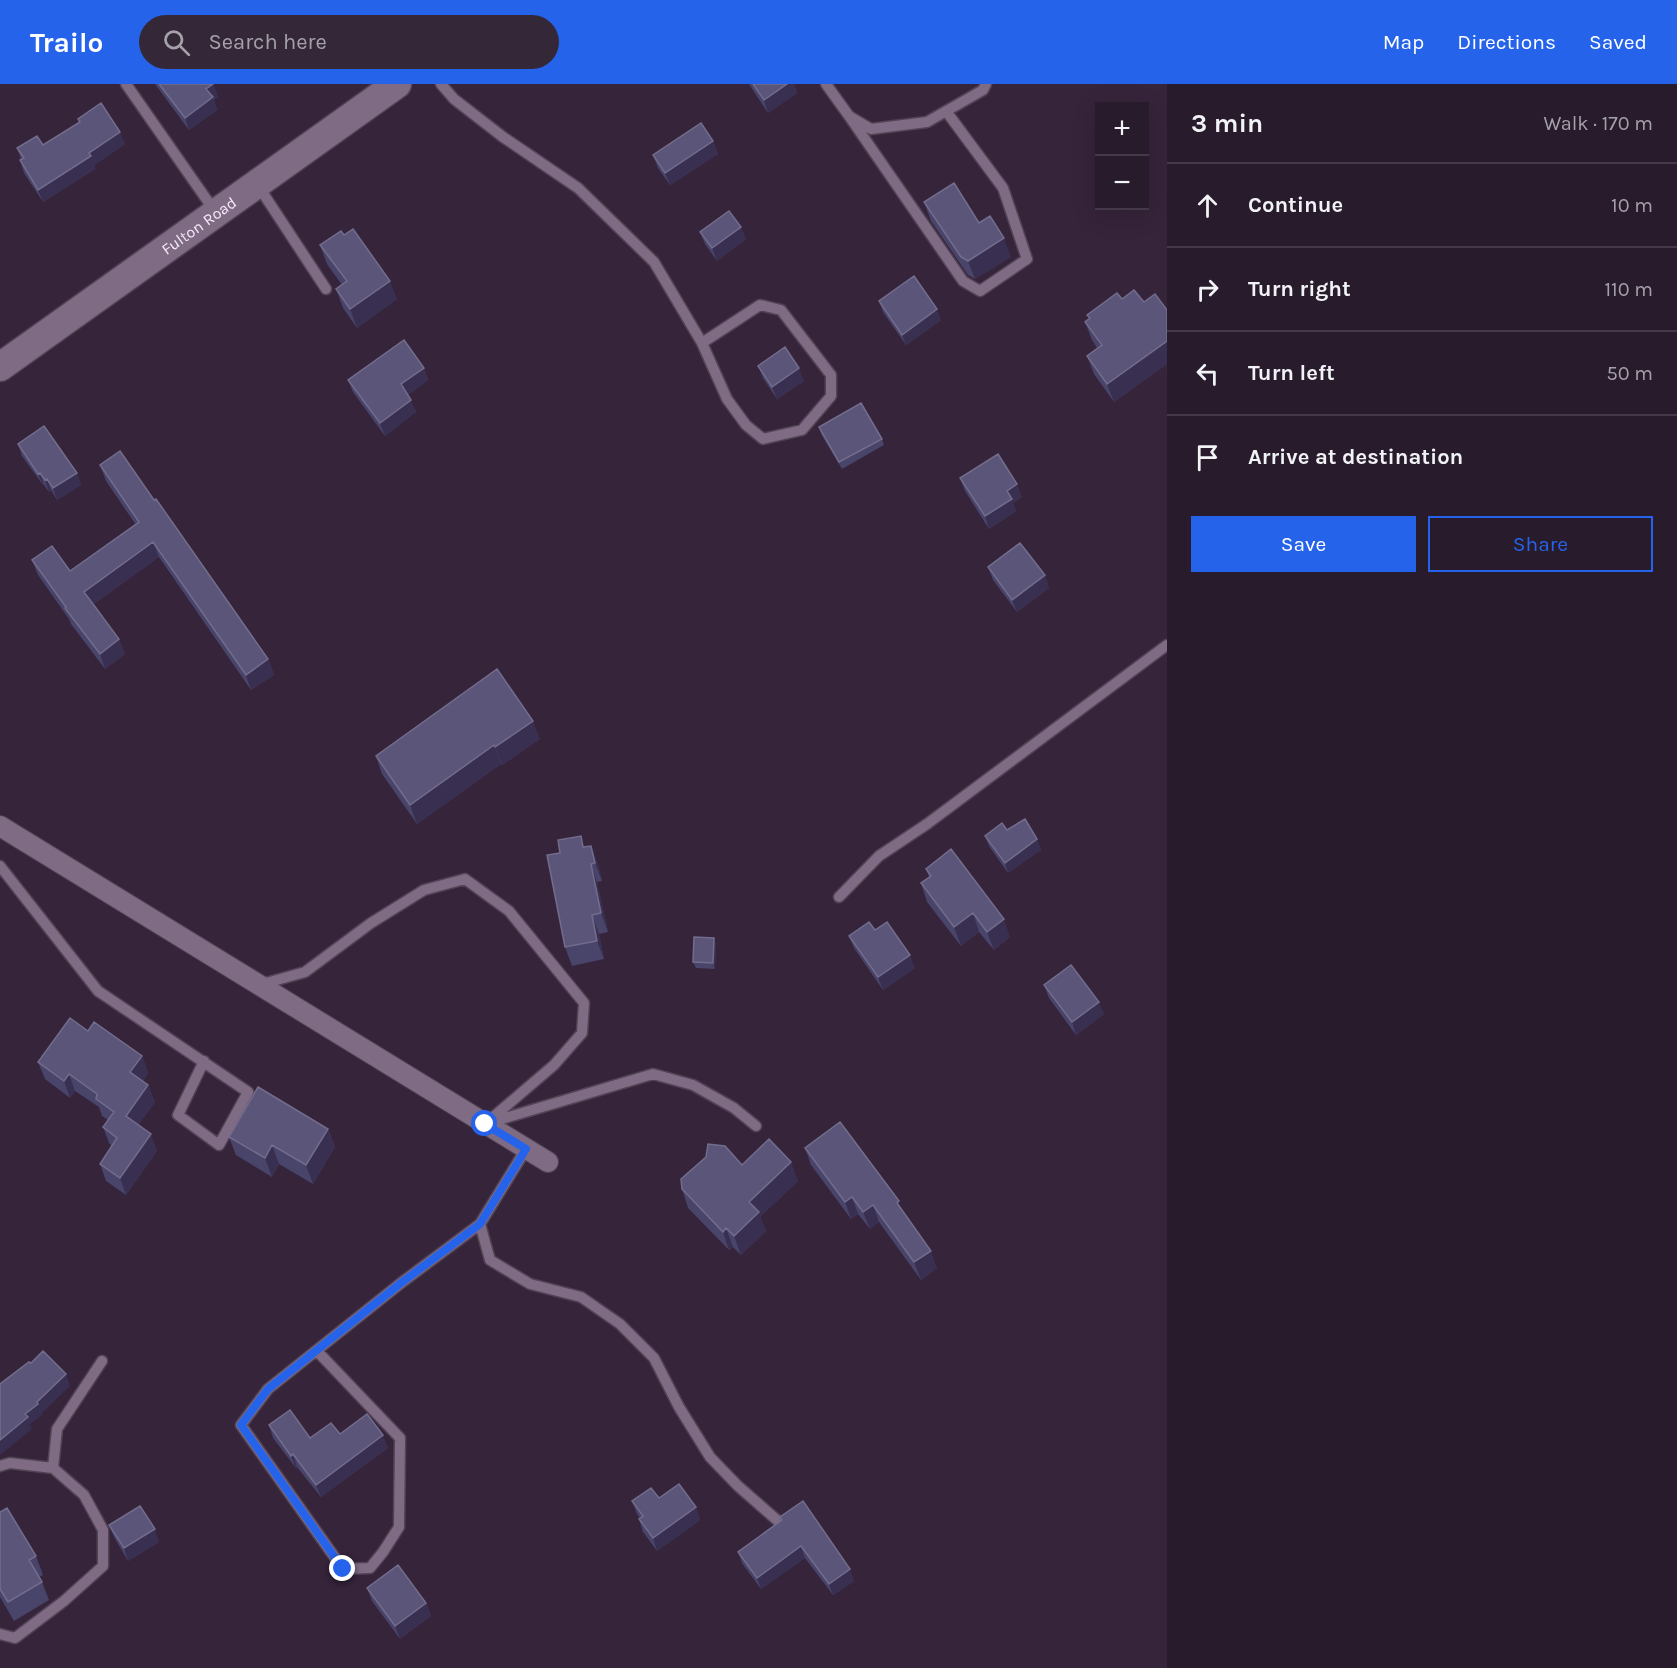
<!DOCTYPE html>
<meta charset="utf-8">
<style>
:root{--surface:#281b2c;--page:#342838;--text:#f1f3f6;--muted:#a5a1a9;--line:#443948;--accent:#2563eb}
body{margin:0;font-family:Karla,sans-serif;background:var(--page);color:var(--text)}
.controls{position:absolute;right:18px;top:18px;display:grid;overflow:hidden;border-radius:0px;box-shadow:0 6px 24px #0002}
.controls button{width:54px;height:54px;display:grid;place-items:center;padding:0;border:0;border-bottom:2px solid var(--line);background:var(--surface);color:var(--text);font:30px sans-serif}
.stop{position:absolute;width:18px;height:18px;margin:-14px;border:4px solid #2563eb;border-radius:50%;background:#fff}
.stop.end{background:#2563eb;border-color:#fff;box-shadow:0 2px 6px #0008}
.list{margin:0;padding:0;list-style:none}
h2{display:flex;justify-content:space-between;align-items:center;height:78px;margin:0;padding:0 24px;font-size:26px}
h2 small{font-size:20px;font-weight:400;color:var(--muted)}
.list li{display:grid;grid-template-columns:39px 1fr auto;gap:18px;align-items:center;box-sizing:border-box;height:84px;padding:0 24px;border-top:2px solid var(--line)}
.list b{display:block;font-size:22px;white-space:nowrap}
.list em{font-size:20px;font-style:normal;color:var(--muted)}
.actions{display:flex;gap:12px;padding:18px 24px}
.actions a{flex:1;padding:14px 0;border:2px solid var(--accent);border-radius:0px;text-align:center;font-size:21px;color:var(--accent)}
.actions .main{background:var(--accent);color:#fff}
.icon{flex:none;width:33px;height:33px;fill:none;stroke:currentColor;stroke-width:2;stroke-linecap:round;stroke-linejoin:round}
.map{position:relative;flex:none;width:1167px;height:1584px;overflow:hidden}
header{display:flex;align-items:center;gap:36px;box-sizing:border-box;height:84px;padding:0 30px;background:var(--accent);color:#fff}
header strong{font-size:28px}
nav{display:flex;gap:33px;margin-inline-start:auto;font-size:21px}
.search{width:420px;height:54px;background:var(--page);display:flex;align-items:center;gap:15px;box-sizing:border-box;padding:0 21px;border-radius:33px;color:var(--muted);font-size:22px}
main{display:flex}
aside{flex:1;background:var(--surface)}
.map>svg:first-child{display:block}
</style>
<header>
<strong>Trailo</strong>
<div class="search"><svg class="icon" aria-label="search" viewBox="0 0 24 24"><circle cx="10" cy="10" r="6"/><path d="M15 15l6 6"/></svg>Search here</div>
<nav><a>Map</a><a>Directions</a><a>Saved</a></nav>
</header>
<main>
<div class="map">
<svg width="1167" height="1584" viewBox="0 0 1167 1584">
<rect width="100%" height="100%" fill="#36243a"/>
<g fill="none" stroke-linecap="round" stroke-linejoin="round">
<!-- service casing -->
<g stroke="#514254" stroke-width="13">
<path id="service" d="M126,0l90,129
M441,0l13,15 49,38 75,51 76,74 48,81 25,56 19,26 17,14 39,-9 29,-34v-21l-50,-65 -21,-5 -58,38
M826,0l23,32 22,13 56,-7 56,-32 3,-6
M849,32l114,165 17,10 47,-32 -24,-71 -57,-77
M257,100l69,105
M0,782l98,125 150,101 -29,53 -41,-30 26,-54
M839,813l40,-41 48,-32 240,-179
M259,901l46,-13 66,-49 53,-33 41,-11 44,32 75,92 -2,30 -28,32 -69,59 168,-50 40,11 41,23 22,18
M526,1065l-46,75 10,36 40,24 51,13 39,27 34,34 25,49 31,50 28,29 40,35
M317,1267l83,87 -1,89 -16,25 -13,16 -27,1 -102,-144 27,-36 133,-106 79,-59
M0,1382l10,-3 43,5 31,27 19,35v36l-39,35 -49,37 -15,-4
M53,1384l4,-39 45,-68"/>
</g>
<!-- minor casing -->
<g stroke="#514254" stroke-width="22">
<path id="minor" d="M0,742l548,336"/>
</g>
<!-- secondary casing -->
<g stroke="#514254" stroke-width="31">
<g id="secondary">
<path id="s1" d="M0,283l397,-283"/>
</g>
</g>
<!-- service -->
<use href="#service" stroke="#7f6b84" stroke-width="10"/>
<!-- minor -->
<use href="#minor" stroke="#7f6b84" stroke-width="20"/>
<!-- secondary -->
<use href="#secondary" stroke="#7f6b84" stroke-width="28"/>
</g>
<!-- wall -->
<path fill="#48446a" d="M155,0h58l5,13 -4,3 3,10 -28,20z
M749,0h45l3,9 -29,20z
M78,35l47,25 -31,21 1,4 -52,33 -19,-29 -4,-13 1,-1 -4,-11 26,-3 36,-23z
M713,57l5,13 -48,31 -12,-17 -5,-13z
M924,118l55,21 32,34 -36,22 -7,-4 -37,-54z
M700,148l46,7 -29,22 -12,-17z
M320,161l77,54 -40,29 -14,-20 -7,-19 6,-4 -15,-21z
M1122,215l22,3 23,8v54l-53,38 -20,-28 -7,-18 10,-8 -5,-8 -7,-18 4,-3 -2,-4z
M879,217l62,19 -35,25 -23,-33z
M758,282l46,15 -27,18 -14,-21z
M424,284l4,12 -20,15 8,17 -31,24 -32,-44 -5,-12z
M819,343l63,12 2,6 -42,24 -21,-35z
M18,360l59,29 4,12 -24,15 -6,-10 -2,2 -5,-7h-1l-21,-29z
M100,381l54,35 114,159 6,16 -23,15 -92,-133 -65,47 25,35 6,15 -20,15 -34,-45 -2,-5 -31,-44 -6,-15 38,11 66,-46 -30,-44z
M960,394l62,19 -9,6 3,8 -27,18 -24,-38z
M988,483l57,8 4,13 -32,24 -24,-32z
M540,655l-38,26 -1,-1 -84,60 -35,-50 -6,-18z
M1007,746l30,9 4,11 -33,23 -19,-27 -4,-10z
M585,763l13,17 4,17 -5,1 11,50 -9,2 5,25 -32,7 -7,-19z
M926,785l84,68 -16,13 -15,-18 -18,14 -34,-44 -6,-19 8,-6z
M875,846l40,38 -32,22 -29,-42 -5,-12z
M714,854l2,7 -1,24 -19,-1 -3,-6z
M1044,901l60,29 -28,21 -27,-37z
M88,947l54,25 6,17 -5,8 5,4 7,17 -17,23 19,26 -31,44 -20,-14 -6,-17 12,-18 -3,-3 -6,-16 5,-7 -6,-4 -3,-9 -24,-16 -5,7 -25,-19 -7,-17z
M328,1045l7,18 -22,37 -34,-20 -7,13 -36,-22 -7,-18z
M805,1064l96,60 36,60 -16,12 -42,-58 -9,7 -12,-15 -7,5 -40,-54z
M742,1081l56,16 -38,36 6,14 -25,24 -8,-8 -4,3 -41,-42 -6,-19z
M269,1341l41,13 30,-4 48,14 -67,49 -24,-30 -1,1 -23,-30z
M659,1414l37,9 4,13 -43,31 -14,-19 -4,-13 1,-1 -3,-4 -5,-13z
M0,1428l36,44 7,19 -4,2 3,5 7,18 -35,21 -14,-24z
M780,1433l74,64 -21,14 -28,-37 -44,31 -19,-26 -4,-11 43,-31z
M109,1441l50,17 -31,19 -14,-24z
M367,1504l59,15 5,13 -31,23 -28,-38z"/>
<!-- shaded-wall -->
<path fill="#392f50" d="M213,0l5,13 -4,3 3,10 -28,20 -4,-12 21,-29z
M787,0h7l3,9 -29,20 -4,-13z
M120,48l5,12 -31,21 1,4 -52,33 -5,-12z
M713,57l5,13 -48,31 -5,-12z
M741,143l5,12 -29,22 -5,-13z
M1004,154l7,19 -36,22 -7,-18z
M390,197l7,18 -40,29 -7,-19z
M937,225l4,11 -35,25 -4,-10z
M1167,257v23l-53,38 -7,-18z
M424,284l4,12 -23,17 -4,-13z
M799,284l5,13 -27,18 -5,-12z
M411,316l5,12 -31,24 -5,-13z
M40,389l4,12h-1l-5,-11z
M77,389l4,12 -24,15 -4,-12z
M47,395l4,11 -2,2 -4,-12z
M1017,400l5,13 -9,6 3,8 -27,18 -4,-13 22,-25z
M153,458l6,15 -69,50 -6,-15z
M1045,491l4,13 -32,24 -5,-12z
M119,555l6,15 -20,15 -5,-15z
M268,575l6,16 -23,15 -5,-15z
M533,637l7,18 -38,26 -7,-18z
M494,661l7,19 -84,60 -7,-19z
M1037,755l4,11 -33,23 -3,-10z
M591,762l7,18 4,17 -7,-18z
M591,780l6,18 11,50 -7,-19z
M973,829l6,19 -18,14 -7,-19z
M592,831l7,19 5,25 -7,-18z
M1004,835l6,18 -16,13 -7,-18z
M714,854l2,7 -1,24 -2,-6z
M910,871l5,13 -32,22 -5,-13z
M1099,918l5,12 -28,21 -4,-13z
M142,972l6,17 -11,16 -7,-17z
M69,990l6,17 -5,7 -6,-17z
M148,1001l7,17 -23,31 -6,-17z
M328,1045l7,18 -22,37 -7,-19z
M151,1050l6,17 -31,44 -6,-17z
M272,1061l7,19 -7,13 -7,-19z
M791,1078l7,19 -38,36 6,14 -25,24 -7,-19 15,-34z
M852,1113l6,17 -7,5 -6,-17z
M873,1121l6,17 -9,7 -7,-17z
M726,1144l7,19 -4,3 -6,-18z
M931,1167l6,17 -16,12 -7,-18z
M66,1290l4,12 -28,27v2l-12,9 2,5 -32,26v-15l25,-26z
M383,1351l5,13 -67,49 -5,-12z
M293,1370l4,13 -1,1 -5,-12z
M696,1423l4,13 -43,31 -4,-13z
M155,1445l4,13 -31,19 -4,-13z
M801,1462l4,12 -44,31 -4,-11z
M850,1485l4,12 -21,14 -4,-11z
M426,1519l5,13 -31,23 -5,-13z"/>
<!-- building -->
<path fill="#5b5579" stroke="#736d8d" stroke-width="1.5" d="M159,0h54l-7,5 7,8 -28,21z
M753,0h34l-23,16z
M101,19l19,29 -31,21 2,3 -53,34 -18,-30 4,-2 -7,-10 20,-12 6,9 37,-23 -2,-3z
M701,39l12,18 -48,32 -12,-18z
M954,99l25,40 11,-7 14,22 -36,23 -7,-4 -37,-55z
M729,127l12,16 -29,21 -12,-16z
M353,145l37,52 -40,28 -14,-20 11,-8 -27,-36 21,-14 3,4z
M914,192l23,33 -35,26 -23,-34z
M1134,206l10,12 11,-8 12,16v31l-60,43 -20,-28 15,-11 -17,-23 5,-4 -3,-3 30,-22 5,6z
M404,256l20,28 -23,16 10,16 -31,23 -32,-43z
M785,263l14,21 -27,19 -14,-21z
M861,319l21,36 -43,23 -20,-35z
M44,342l33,47 -24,15 -6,-9 -2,1 -5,-7 -2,1 -20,-30z
M120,367l34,49 2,-1 112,160 -22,16 -93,-133 -69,50 35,47 -19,15 -35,-46 1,-1 -34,-47 20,-14 18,25 69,-49 -39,-57z
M998,370l19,30 -10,7 5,8 -27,17 -25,-38z
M1020,459l25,32 -33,25 -24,-33z
M497,585l36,52 -38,26 -1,-2 -84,60 -34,-49z
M1025,735l12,20 -32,24 -20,-27 17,-13 5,7z
M581,752l2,11 8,-1 4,17 -4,1 10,49 -9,2 5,26 -32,6 -18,-92 13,-2 -2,-13z
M951,765l53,70 -17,13 -14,-19 -19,14 -33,-44 10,-7 -5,-7z
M869,838l6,8 12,-8 23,33 -32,22 -29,-41z
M694,853l20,1 -1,25 -20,-1z
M1071,881l28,37 -27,20 -28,-37z
M70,934l18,13 6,-9 48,34 -12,16 18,13 -22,31 25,18 -31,44 -20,-14 17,-26 -14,-11 11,-15 -18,-13 1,-5 -28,-20 -5,7 -26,-19z
M258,1003l70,42 -22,36 -34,-20 -7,13 -36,-21z
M840,1038l59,79 -2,2 34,48 -17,11 -41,-57 -10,7 -11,-15 -7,5 -40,-54z
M769,1055l22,23 -42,40 10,10 -25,24 -8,-8 -3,4 -41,-43 -1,-10 25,-22 2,-13 17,2 17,19z
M43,1267l23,23 -29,28 1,2 -13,10 3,3 -28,23v-56l29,-22 2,1z
M290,1326l20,28 21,-15 9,11 27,-20 16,21 -67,50 -23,-31 -2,2 -22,-31z
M679,1400l17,23 -43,31 -14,-19 4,-3 -11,-15 19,-13 8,10z
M803,1417l47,68 -21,15 -28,-38 -44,32 -19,-26 44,-32 -2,-3z
M140,1422l15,23 -31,19 -15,-23z
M7,1424l29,48 -7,4 13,22 -34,20 -8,-13v-77z
M398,1481l28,38 -31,23 -28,-38z"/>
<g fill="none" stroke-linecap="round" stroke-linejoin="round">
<!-- route -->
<path stroke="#2563eb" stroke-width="8" d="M343,1485l-102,-144 27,-36 133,-106 79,-59 46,-75 -41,-25"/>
</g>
<g text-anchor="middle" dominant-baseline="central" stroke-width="5" stroke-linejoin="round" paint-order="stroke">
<!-- street labels -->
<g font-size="16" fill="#f5eaf8" stroke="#19111a">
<text stroke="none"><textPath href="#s1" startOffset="244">Fulton Road</textPath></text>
</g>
</g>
</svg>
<div class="controls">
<button>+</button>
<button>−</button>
</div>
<div class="stop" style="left:485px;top:1040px"></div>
<div class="stop end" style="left:343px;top:1485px"></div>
</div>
<aside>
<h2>3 min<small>Walk · 170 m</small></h2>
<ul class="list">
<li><svg class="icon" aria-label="ahead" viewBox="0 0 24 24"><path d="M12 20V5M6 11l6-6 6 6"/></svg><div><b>Continue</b></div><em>10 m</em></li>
<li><svg class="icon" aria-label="right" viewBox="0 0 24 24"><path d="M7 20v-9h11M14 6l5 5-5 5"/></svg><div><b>Turn right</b></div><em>110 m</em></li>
<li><svg class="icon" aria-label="left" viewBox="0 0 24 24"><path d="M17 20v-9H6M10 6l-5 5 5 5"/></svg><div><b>Turn left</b></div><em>50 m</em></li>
<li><svg class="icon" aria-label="arrive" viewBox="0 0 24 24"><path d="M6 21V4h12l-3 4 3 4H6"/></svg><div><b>Arrive at destination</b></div></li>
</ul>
<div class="actions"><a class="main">Save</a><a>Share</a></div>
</aside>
</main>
